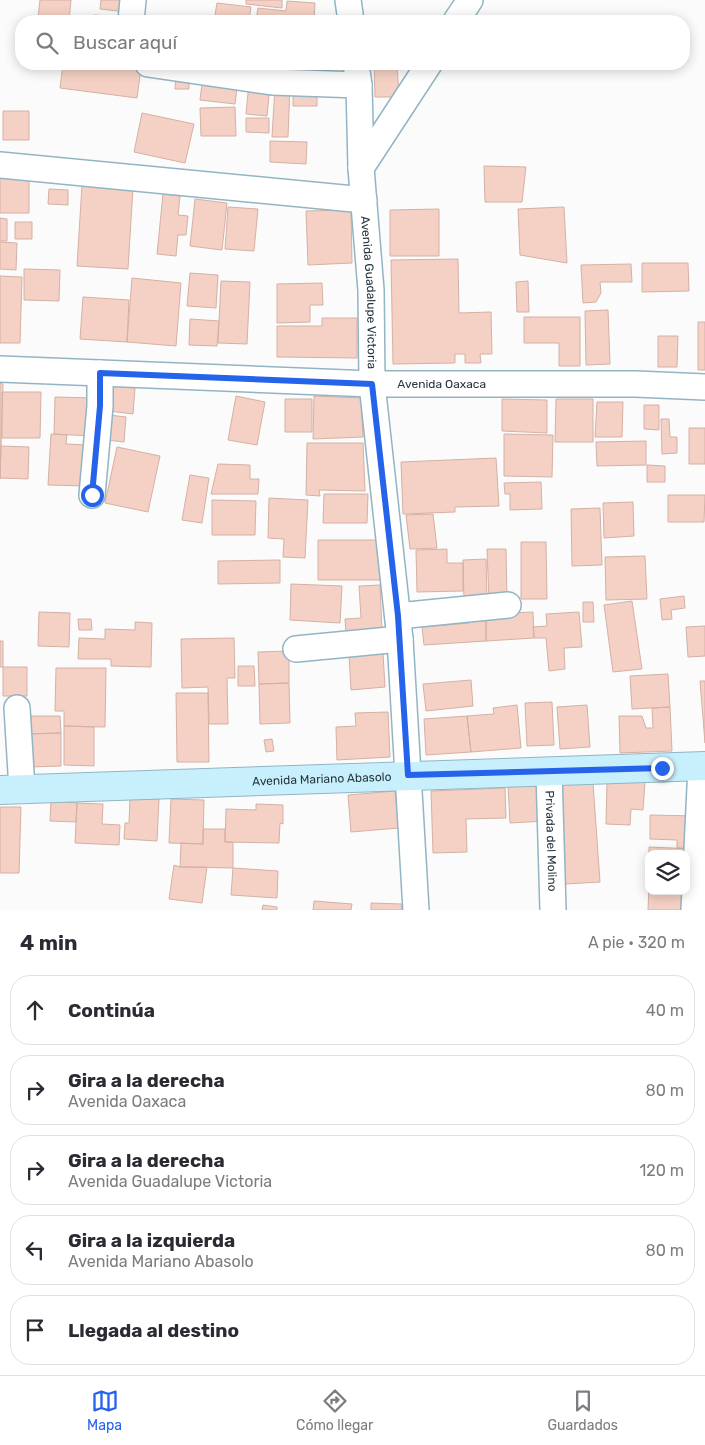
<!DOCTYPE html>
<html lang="es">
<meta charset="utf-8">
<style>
:root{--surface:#fff;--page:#f7f7f7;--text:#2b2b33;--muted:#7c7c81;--line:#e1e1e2;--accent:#2563eb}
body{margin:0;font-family:Rubik,sans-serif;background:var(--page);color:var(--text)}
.controls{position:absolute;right:15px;bottom:15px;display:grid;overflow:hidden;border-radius:10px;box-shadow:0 2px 12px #0003}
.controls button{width:45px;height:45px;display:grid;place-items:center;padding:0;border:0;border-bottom:1px solid var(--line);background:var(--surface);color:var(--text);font:25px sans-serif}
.stop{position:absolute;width:15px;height:15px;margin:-11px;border:4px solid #2563eb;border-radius:50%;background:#fff}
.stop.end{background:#2563eb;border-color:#fff;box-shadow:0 1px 5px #0008}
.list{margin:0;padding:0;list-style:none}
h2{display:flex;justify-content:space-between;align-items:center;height:65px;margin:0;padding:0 20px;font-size:21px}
h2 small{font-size:16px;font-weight:400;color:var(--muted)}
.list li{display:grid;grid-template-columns:32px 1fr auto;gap:15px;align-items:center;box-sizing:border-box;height:70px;margin:0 10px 10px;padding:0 10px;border:1px solid var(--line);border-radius:20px}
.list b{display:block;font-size:19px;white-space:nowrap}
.list p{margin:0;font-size:16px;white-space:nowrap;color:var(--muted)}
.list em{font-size:16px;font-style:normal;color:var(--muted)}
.icon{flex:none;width:28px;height:28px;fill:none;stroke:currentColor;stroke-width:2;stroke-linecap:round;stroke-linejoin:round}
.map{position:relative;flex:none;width:705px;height:910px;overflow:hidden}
.search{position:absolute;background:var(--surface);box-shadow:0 2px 12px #0003;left:15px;right:15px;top:15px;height:55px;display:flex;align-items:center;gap:12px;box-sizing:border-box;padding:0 18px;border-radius:20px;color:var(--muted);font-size:19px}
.sheet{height:465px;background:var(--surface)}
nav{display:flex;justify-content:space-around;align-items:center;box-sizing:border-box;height:70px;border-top:1px solid var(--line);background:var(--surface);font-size:14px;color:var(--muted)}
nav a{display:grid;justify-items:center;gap:2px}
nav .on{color:var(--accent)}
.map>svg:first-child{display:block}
</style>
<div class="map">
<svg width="705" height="910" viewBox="0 0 705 910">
<rect width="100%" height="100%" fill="#fbfbfb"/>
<!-- building -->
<path fill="#f4d1c4" stroke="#d4b1a4" d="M40,0h31l-2,21 -31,-3z
M101,0h27l-2,12 -26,-3z
M246,0h36v8l-36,-4z
M287,1l28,2 -1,18h-58l2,-13 28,3z
M217,3l34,4 -2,14h-35z
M94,15l29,2v4h-29z
M63,64h43l35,4 -4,30 -77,-10z
M271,64h11l-1,14 -11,-1z
M374,64h23l2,33h-24z
M176,71l13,1v17h-14z
M203,76l35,4 -3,24 -35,-4z
M249,83l21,2 -3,31 -21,-2z
M275,86h15l-2,51h-16z
M293,91h24v15h-24z
M235,107l1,29h-35l-1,-28z
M3,111h26v29h-26z
M142,113l52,11 -9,39 -51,-11z
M246,118h23v15l-23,-1z
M270,141l37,1 -1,22 -36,-2z
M484,166l42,1 -4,35h-37z
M0,174h29v39h-29z
M82,185l51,3 -5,81 -51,-3z
M49,189l19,1v15l-20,-1z
M163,194l17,2 -2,19 10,1 -2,19h-8l-2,21 -19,-2z
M195,199l32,4 -5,47 -32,-4z
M228,207l30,2 -4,42 -29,-2z
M564,207l3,56 -47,-8 -2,-46z
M439,209v47h-49v-46z
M351,210l1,53 -44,2 -2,-54z
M0,218l7,1v22h-7z
M15,222h17v17h-17z
M0,242l17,1 -1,27 -16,-1z
M458,259l1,54 32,-1 1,42h-12l1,9h-16v-9h-10v9l-62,1 -2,-104z
M642,263h46l1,28 -47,1z
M631,264l1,18h-32l1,11 -5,9 -13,1 -2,-38z
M24,269l36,1 -1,31 -35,-1z
M190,273l28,2 -2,33 -29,-2z
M0,276l22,1 -2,66h-20z
M132,278l49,5 -5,63 -49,-4z
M221,281l29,1 -3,62 -29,-1z
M528,281l1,31h-12l-1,-30z
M322,283l1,22h-13v17l-33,1v-39z
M83,297l46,3 -2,42 -47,-3z
M608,310l2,54 -24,1 -1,-54z
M524,317h56v49h-21v-23h-35z
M322,318h35v40l-80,-1v-31h45z
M190,319l29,2 -2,25 -28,-1z
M698,322h7v48h-7z
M658,336h20l-1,31h-19z
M0,383l3,1 -3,95z
M111,386l24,2 -2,26 -24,-3z
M2,392h39l-1,46h-38z
M236,396l29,6 -8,43 -29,-5z
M314,396l47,2 2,39 -50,2z
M55,397l38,1 -1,38 -38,-2z
M285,399h27v33h-27z
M502,399l45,1v33l-45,-2z
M556,399h37v43h-38z
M597,402h26l-1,35h-27z
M644,405h15v25l-15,-1z
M109,415l17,2 -2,25 -17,-2z
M661,419h8l1,18h7v16l-15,1z
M689,428h16v36h-16z
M51,434l16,1 -1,9 22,1 -2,41 -38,-1z
M504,434l49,1 -1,42 -48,-1z
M646,441v24l-49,1 -1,-24z
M307,443h56l2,48 -46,-1 1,6 -14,-1z
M1,446l28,1 -1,32 -28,-1z
M117,447l43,9 -12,56 -43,-9z
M496,458l3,48 -44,1v5l-52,2 -2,-52z
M218,464l32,1v14h9l-1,15h-47z
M647,465l18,1v16h-18z
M190,475l19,3 -7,45 -20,-3z
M541,482l1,27 -32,1v-16h-5l-1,-11z
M324,494h44l-1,29h-44z
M668,495h37l-1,27h-36z
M269,498l39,2 -3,58 -22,-1 1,-18 -16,-1z
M212,500l44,1 -1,34h-43z
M633,502l1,34 -30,2 -1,-35z
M600,508l2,57 -30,1 -1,-57z
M433,514l4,34 -27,1 -4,-34z
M318,540h62v40h-62z
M521,542h25l1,57h-26z
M447,549v14h16v28l-46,1 -1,-42z
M487,549h19l1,51 -18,1z
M645,556l2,43 -41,1 -1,-43z
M486,559l1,42 -23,1 -1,-42z
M280,560v23l-62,1v-23z
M291,584l51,2 -2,37 -50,-3z
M380,585l2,47 -36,2 -1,-15 16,-1 -2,-32z
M684,596l1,12 -14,2 1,9 -10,1 -2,-21z
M632,601l10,68 -29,3 -9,-67z
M583,602h10l1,20h-11z
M39,612l31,1 -1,34 -31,-1z
M533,612l1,26 -48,3v-27z
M579,612l3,35 -18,1 1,21 -16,2 -3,-33h-12l-1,-11 14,-1 -1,-12z
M486,614v27l-62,4 -2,-18 47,-4 -1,-8z
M78,619h13l1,11h-13z
M135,622l17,1 -1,44 -40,-1v-7h-33l1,-21 26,1v-10l30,1z
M705,626v30l-17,1 -2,-30z
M234,638l1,40h-8l1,46h-19l-1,-37 -26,1 -1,-49z
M0,641h3v26h-3z
M289,651v32l-30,1 -1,-32z
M383,653l2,34 -34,3 -2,-35z
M238,666h16l1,20h-17z
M3,667h24v29h-24z
M56,668h50l-1,59 -41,-1v-15h-9z
M668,674l2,33 -38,2 -2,-33z
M471,680l2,26 -47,5 -3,-27z
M700,681h5v62z
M289,683l1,40 -30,1 -1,-40z
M176,693h32l1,69h-32z
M552,702l2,43 -27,1 -2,-43z
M517,705l4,43 -50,4 -4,-36 27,-2 -1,-6z
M587,705l3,42 -30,2 -3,-42z
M670,707l2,44 -52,2 -1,-37h23l4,12h7l-1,-20z
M388,712l2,45 -53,3 -1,-33 20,-1 -1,-13z
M31,716h29l1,17 -37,1v-8h7z
M467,716l4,36 -45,3 -2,-36z
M64,726l30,1v39l-30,-1z
M61,733v33l-32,1 -1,-33z
M272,739l2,12 -8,1 -2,-12z
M607,781l38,1 -2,28 -12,-1 -1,16 -24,-1z
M545,783l2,38 -37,2 -2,-38z
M593,783l7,99 -35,2 -6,-99z
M505,788l1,30 -40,1 1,33 -34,1 -2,-62z
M395,791l4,37 -48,4 -3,-37z
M130,798l29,1 -2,42 -33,-2 1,-16h4z
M171,799l33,1 -1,44 -34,-1z
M51,801l26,2 -1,19 -26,-1z
M77,803l26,1 -1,20 18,1 -1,20 -44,-2z
M256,804l27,1v19l-3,-1 -1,20 -54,-1 1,-33 30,1z
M0,807h21l-2,66h-19z
M650,815l45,1 -1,33 -17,-1v-8l-27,-1z
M203,829h22v13h8v26l-53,-1 1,-24 22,1z
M649,847l45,2 -8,5h-37v31z
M174,865l6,2h27l-5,36 -33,-4z
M233,868l45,3 -1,27 -46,-3z
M649,885v6h37l5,19h-43z
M314,901l38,3 -1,6h-38z
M371,903l31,1 -1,6h-30z
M263,905l14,2v3h-15z"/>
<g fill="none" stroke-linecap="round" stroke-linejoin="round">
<!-- street casing -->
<g stroke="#92b5c4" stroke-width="28">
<g id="street">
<path d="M348,0l3,21"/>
<path d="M131,21l2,-21"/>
<path d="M456,21l14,-21"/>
<path d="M148,64l124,18 87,3"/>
<path id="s1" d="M356,64l3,21 2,83 10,122 1,94 28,255 16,271"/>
<path d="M0,165l364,35"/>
<path d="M361,168l68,-104"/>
<path id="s2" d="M0,369l372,15h264l69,3"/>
<path d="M92,495l8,-89v-33"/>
<path d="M398,616l110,-11"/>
<path d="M296,649l104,-10"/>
<path d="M17,708l5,81"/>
<path id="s3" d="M549,772l4,138"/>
<path d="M694,910l7,-143"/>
</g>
</g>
<!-- secondary casing -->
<g stroke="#92b5c4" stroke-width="30">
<g id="secondary">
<path id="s4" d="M0,790l705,-24"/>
</g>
</g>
<!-- street -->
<use href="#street" stroke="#fff" stroke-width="25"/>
<!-- secondary -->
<use href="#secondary" stroke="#c8effc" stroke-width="28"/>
</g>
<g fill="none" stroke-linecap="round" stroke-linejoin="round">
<!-- route -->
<path stroke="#2563eb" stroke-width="6" d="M92,495l8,-89v-33l272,11 26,232 10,159 254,-7"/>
</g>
<g text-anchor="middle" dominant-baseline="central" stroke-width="4.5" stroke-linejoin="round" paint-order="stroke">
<!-- street labels -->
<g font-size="12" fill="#27353c" stroke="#fbfbfb">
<text stroke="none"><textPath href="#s1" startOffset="229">Avenida Guadalupe Victoria</textPath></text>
<text stroke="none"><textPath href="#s2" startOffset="442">Avenida Oaxaca</textPath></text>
<text stroke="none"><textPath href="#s4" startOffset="322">Avenida Mariano Abasolo</textPath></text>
<text stroke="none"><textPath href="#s3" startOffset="69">Privada del Molino</textPath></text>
</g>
</g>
</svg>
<div class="controls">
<button><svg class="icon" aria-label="layers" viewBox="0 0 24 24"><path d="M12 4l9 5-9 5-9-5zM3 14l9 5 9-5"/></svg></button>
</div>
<div class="stop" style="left:92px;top:495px"></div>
<div class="stop end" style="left:662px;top:768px"></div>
<div class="search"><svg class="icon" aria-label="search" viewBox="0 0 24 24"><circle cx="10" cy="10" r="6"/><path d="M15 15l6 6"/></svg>Buscar aquí</div>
</div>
<section class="sheet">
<h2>4 min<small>A pie · 320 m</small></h2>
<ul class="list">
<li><svg class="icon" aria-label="ahead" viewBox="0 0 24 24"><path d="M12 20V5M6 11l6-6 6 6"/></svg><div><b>Continúa</b></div><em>40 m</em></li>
<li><svg class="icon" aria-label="right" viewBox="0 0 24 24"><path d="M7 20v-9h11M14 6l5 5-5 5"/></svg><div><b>Gira a la derecha</b><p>Avenida Oaxaca</p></div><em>80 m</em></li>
<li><svg class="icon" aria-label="right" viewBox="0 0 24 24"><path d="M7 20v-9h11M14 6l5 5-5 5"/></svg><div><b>Gira a la derecha</b><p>Avenida Guadalupe Victoria</p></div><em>120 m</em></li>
<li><svg class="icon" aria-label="left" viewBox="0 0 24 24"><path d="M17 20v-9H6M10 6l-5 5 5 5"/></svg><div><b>Gira a la izquierda</b><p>Avenida Mariano Abasolo</p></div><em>80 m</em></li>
<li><svg class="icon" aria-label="arrive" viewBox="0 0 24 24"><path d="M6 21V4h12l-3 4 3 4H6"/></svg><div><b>Llegada al destino</b></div></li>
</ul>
</section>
<nav>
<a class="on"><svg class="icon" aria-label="map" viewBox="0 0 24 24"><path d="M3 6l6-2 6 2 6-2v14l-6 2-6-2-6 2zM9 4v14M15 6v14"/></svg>Mapa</a>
<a><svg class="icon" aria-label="directions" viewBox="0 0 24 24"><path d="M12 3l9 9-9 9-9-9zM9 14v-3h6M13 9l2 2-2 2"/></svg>Cómo llegar</a>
<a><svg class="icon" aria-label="saved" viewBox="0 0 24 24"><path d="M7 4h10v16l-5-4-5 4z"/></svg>Guardados</a>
</nav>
